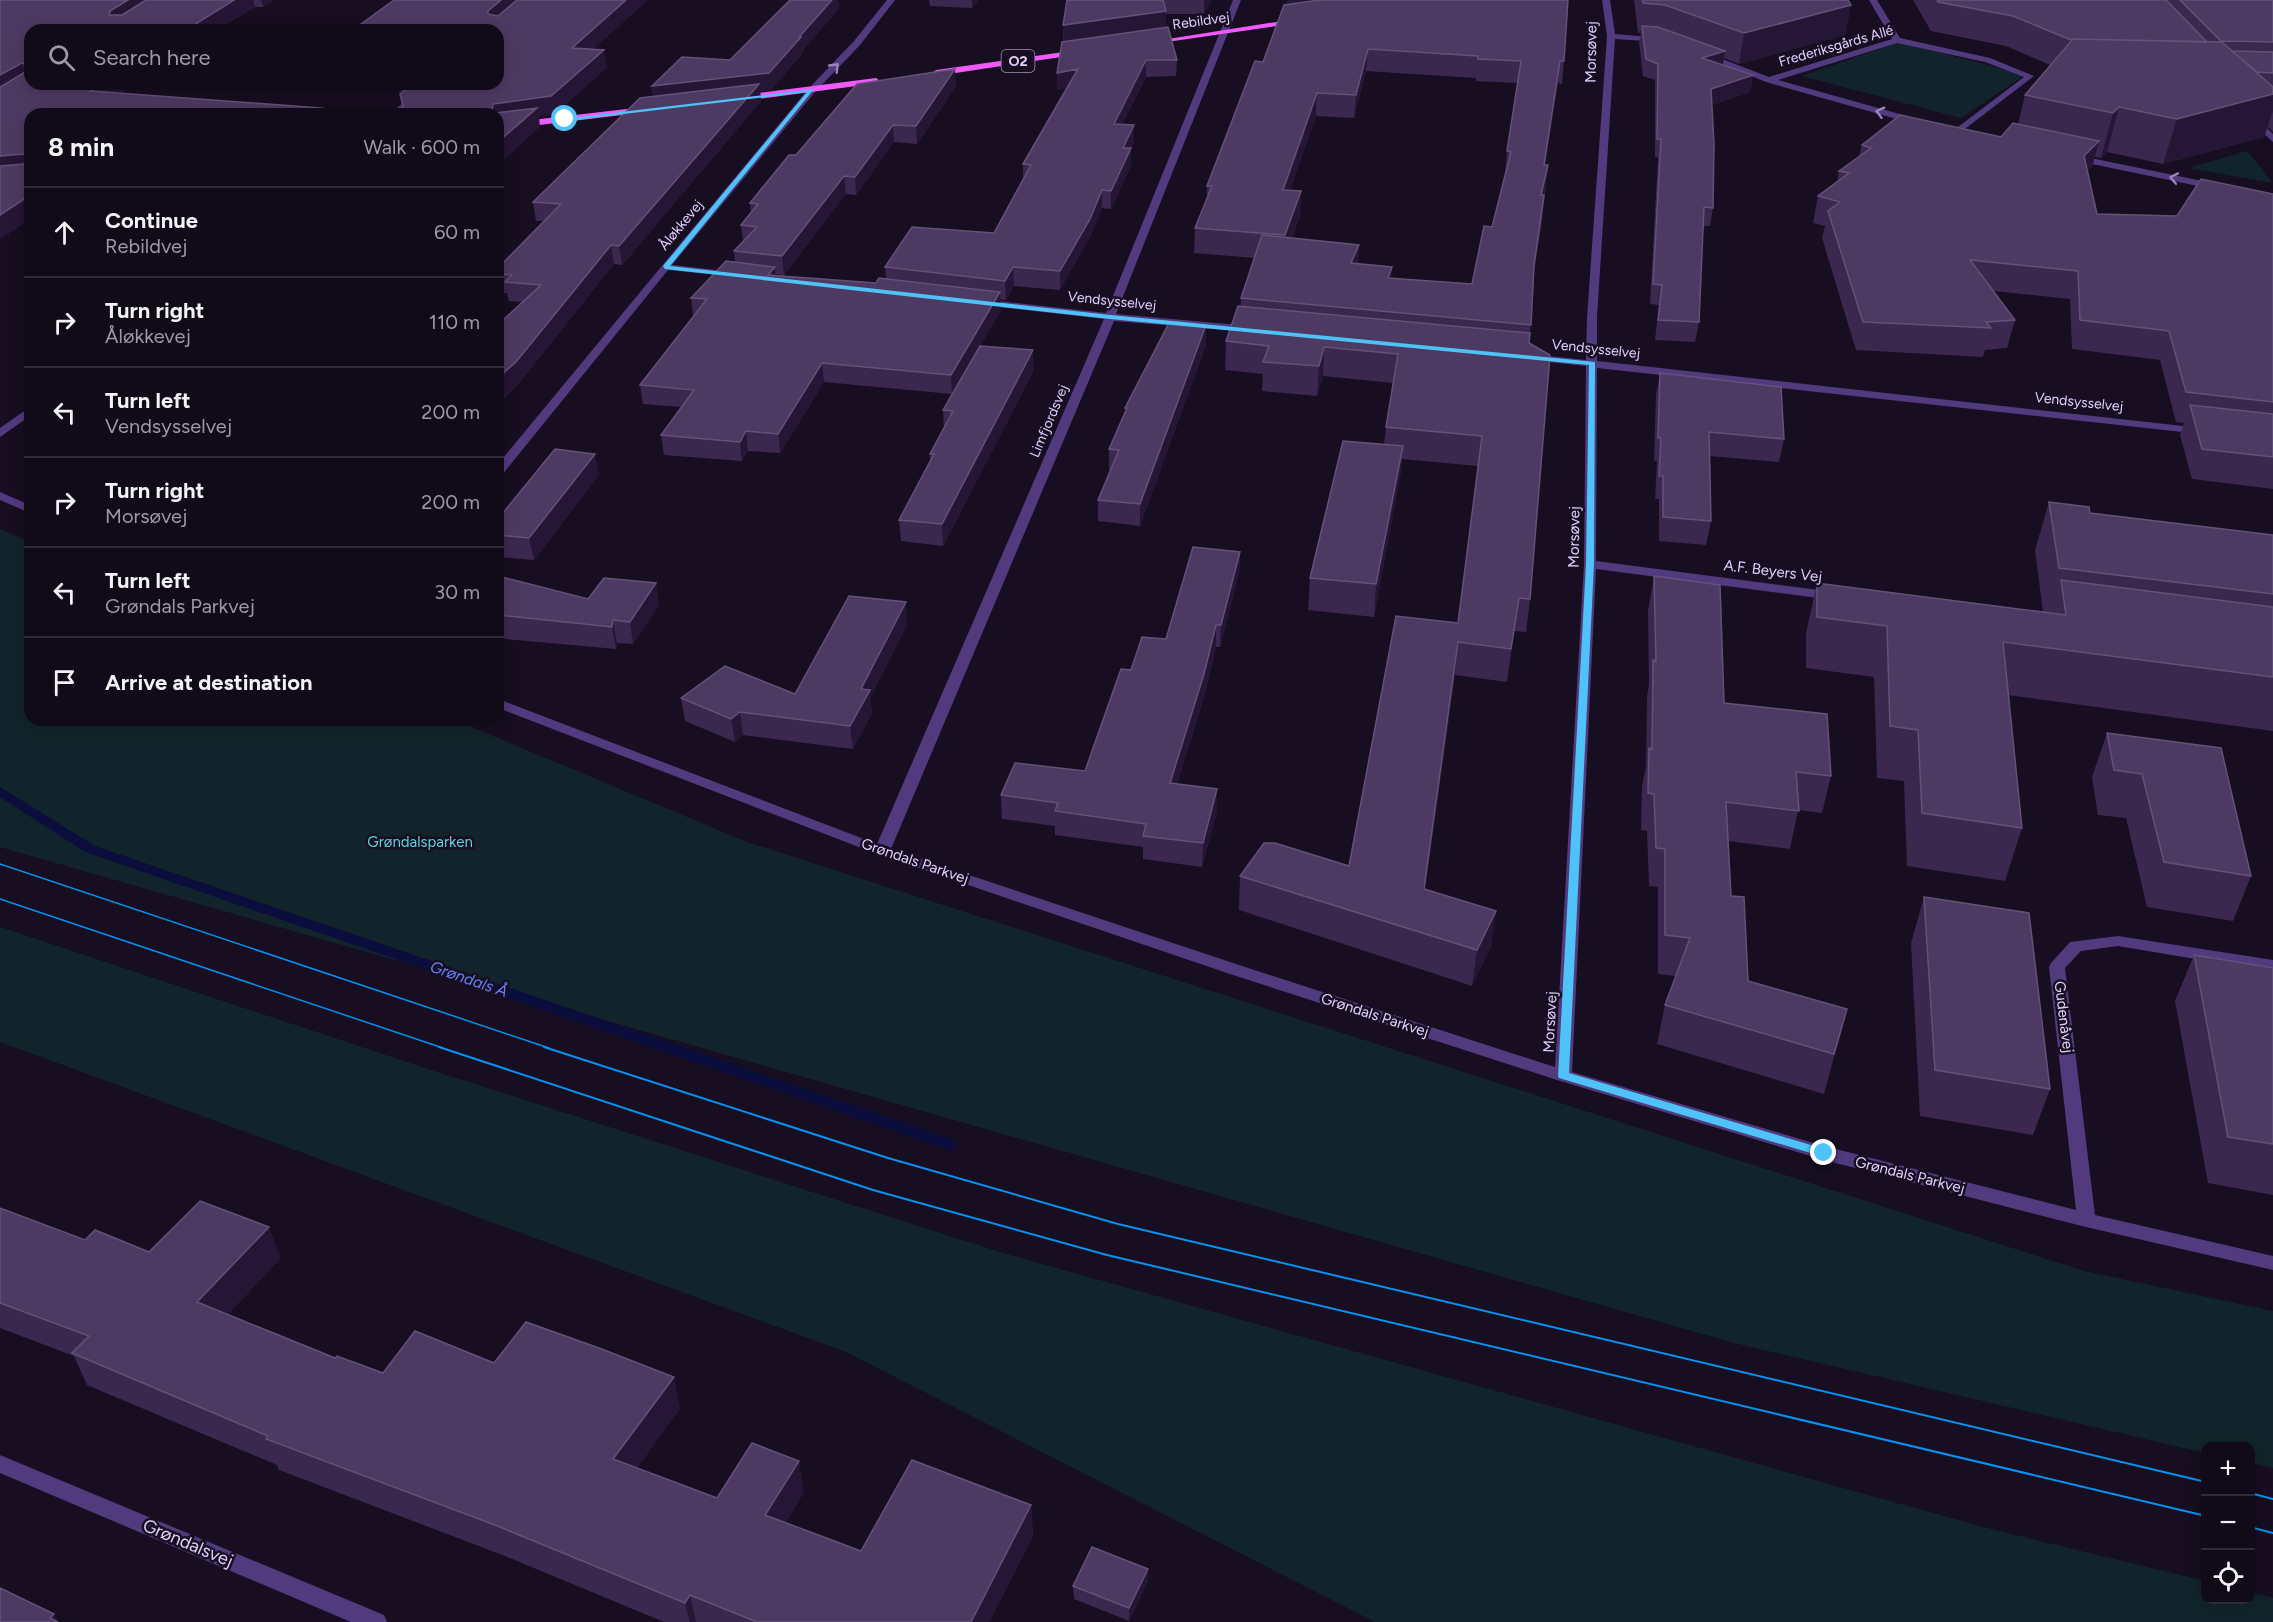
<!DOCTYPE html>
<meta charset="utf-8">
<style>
:root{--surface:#110a19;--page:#1e1826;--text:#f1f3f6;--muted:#9c9aa2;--line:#302b38}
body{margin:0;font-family:Figtree,sans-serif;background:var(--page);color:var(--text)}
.controls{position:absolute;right:18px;bottom:18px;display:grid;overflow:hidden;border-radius:12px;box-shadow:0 3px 15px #0003}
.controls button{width:54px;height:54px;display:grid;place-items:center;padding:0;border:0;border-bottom:2px solid var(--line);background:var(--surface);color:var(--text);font:30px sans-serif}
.stop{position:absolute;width:18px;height:18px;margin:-14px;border:4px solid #4fc3f7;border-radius:50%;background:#fff}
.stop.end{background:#4fc3f7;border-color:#fff;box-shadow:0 2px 6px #0008}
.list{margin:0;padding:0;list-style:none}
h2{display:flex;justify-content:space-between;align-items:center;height:78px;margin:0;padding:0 24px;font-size:26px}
h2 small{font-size:20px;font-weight:400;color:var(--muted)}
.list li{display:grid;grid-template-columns:39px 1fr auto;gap:18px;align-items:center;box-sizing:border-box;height:90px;padding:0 24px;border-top:2px solid var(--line)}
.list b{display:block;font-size:22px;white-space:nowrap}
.list p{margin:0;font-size:20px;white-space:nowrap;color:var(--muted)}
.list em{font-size:20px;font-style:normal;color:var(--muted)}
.icon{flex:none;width:33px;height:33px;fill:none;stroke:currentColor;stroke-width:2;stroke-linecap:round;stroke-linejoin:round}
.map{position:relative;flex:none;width:2273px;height:1622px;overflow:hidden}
.search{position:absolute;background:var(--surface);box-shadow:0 3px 15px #0003;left:24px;top:24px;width:480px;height:66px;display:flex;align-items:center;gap:15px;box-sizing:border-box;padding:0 21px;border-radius:18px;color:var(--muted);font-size:22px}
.panel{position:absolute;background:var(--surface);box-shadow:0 3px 15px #0003;left:24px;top:108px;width:480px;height:618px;border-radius:18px}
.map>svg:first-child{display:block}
</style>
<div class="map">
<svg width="2273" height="1622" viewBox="0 0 2273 1622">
<rect width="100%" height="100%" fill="#170e21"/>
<!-- green -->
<path fill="#11242b" d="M1899,42l126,33 -64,43 -159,-42z
M2247,151l26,32 -85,-15z
M0,529l30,13v178h425l292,122 1337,429 189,40v157l-22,-5 -1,-17h-44l-1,7 -471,-110 -1734,-496z
M0,927l428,142 575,184 980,274 222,54 1,19h44l1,-8 22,6v24h-898l-529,-270 -846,-310z"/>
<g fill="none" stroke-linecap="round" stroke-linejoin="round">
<!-- stream -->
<path fill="#0b0e3d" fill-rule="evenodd" d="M0,787l95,59 860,294 2,4 -2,4 -6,2 -6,-2 -858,-296 -85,-55z"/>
<!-- street -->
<path fill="#523a7f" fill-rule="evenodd" d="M887,0h8l-35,45 -45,47 -143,173 62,7 4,1v4l-70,-7 -166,205 -4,1v-12l311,-376 45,-47z
M1233,0h8l-125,314 134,12 5,3 -5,3 -136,-11 -223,528 351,117 313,101 29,-503 2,-198 -56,-6 -5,-3 5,-3 56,6 1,-43 20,-281 -5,-36h8l5,34 46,4 4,2 -4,2 -46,-3 -18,278v44l604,67 6,3 -6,3 -604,-66 -1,193 238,31 7,4 -7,4 -238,-31 -24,503 252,74 252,64 -27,-243 2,-4 19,-21 48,-6 155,24v12l-155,-26 -37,5 -16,17 30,247 178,41v14l-187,-43 -262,-67 -267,-80 -327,-106 -353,-120 -379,-146v-9l379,145 227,-525 -123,-14 -5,-3 5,-3 125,14z
M1869,0h8l23,38 90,20 44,18 -77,59 -4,-3 1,-2 70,-53 -39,-15 -88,-19 -119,37 143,40v4l-3,1 -152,-43 -64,-26 7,-2 60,23 123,-38z
M427,84h9l-37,30h-10z
M2249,116h6l18,18v8l-24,-22z
M2076,155l141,29 5,3 -5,3 -144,-30v-4z
M30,407v9l-30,21v-9z
M0,492l30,13v8l-30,-13z
M0,1455l384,160 3,7h-36l-351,-149z"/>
<!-- primary -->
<path fill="#f05afa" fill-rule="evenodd" d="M1295,19h3v4l-145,21 -4,-2z
M1078,50l4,2 -1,2 -145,22 -4,-3 4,-3z
M876,78l4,3 -1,2 -136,18 -4,-3 4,-3z
M644,107l4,3 -1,2 -149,18v-6z"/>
<!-- tram-far1 -->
<path stroke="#0792f2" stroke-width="1.5" d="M0,864l549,184
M0,899l443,149"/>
<!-- tram -->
<path stroke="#0792f2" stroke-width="2" d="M439,1047l434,143 234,65 1099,261
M544,1047l344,111 230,66 1088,258
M2250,1493l23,6
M2250,1527l23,6"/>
</g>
<!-- wall -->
<path fill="#3b284f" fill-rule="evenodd" d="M0,0h274l-11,7h-8l-39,23h-186v54h104l-13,9 201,15 1,6h-293v105l-30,20z
M790,0h48l1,9 -37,42v3l-31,36 -11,1 1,10 -139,164 -8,-1 -94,118 -17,17 -5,-1v-79l5,1 19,-18 -13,-1 -2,-8h-9v-25l46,-47h-8l-3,-19 120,-105 -1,-11 78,-26z
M929,0h49l-6,8 -42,-2z
M1067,0h144l-7,14h-38v13l11,33 -1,16 -30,1 -24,47 12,18 -3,6v18l-20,43 -9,-1 -12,29 -30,53 -46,-4 -8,14 -6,-1 1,11 -49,84 -128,-12 -44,71 -32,-2 -6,10 -78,-6 -3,-20 20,-28 -38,-3 -3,-19 54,-69h-1l-2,-18 44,-36 -1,-11 9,-9 -2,-17 10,-12 -1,-10 46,-48 160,-69 -39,58 -23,-2 -38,53 -10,-1 -62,81 -8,-1v2l100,7 10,-4 -1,-12 109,-34 29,-54v-15l44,-76 -10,2v-17l6,-31v-17z
M1287,0h275l2,61 -2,23 -4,-1 -13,82h3l-6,55 -8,53 -4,60v266l-4,33 -12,-1 -7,51 -52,-7 -30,214 71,22 -5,35 -19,40 -233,-76 1,-34 109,-10 109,-243 20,-157 -76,-7 -2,18 -26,140 -66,-7 2,-32 74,-134 2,-17 7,-44 -70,-7 -6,20 -55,-5 1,-17 -38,-4 1,-29 15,-34v-9l14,-40 -61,-5 1,-25 12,-29v-13l56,-124 24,-57zM1366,71l110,7v3l42,2 -11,68 -2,24 -13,52 -20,57 -81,-6 1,-11 -34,-3 1,-19 -67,-7 8,-22 1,-25 -11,-1 26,-74 38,2z
M1634,0h214l3,5 -6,30 -106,29 -15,-6 -1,7 30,10 -3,17 -38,13 1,103 -3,18h-7l-4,96 -4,20 -40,-2 4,-35 -9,-1 8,-147h-3v-77l-12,-4 -4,-34 2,-9h-3z
M1913,0h360v132l-5,-5 -4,10 -101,27 -56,-12 -6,6 -6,-1 -3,10 -5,4 10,43 80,2 96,-22v295l-81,-10 -12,-44 4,-12 -8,-1 -16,-62 -88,-11 -2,-50 -76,-8 21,29 -8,28 -22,2 -2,7 -127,-7 -34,-112 3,-12 -12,-3 5,-27 19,-13 2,-12 20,-15 3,-11 139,-8 17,-13 7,-29 25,-30 -44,-19 -75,-15z
M1206,345l-66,181 -42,-5v-21l13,-30h-2v-21l16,-36v-5z
M1034,370l-91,176 -42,-5 -2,-21 31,-59v-7l14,-27 -1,-17z
M1660,373l124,66 -5,23 -69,-6 1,65 -5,24 -47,-4v-42h-4l2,-38h-3l2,-66z
M599,475l-65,85 -36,-3v-38z
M2049,502l41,11 183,22v196l-265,-36 14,133 -17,53 -98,-15 -3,-85 -27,-3 -3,-101 -68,-9v-35l11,-50 226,29 -8,-62z
M1240,552l-1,21 -19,74h-4l-12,50 -27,87 40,28 -15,55 -59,-8v-12l-88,-12v-9l-53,-7 -1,-24 84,-24 46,-101 35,-31z
M498,576l90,23 68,-16 3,22 -26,39 -16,-1 -1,6 -110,-10 -8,-3z
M1654,576l70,127 107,73 -9,37 -24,-3 -8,39 -62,-8 3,55 17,85 99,28 -23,85 -167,-50 8,-39 11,-29 -18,-2v-87l-9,-1 -2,-55 -6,-1 1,-44 4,-19 1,-70 2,-13 -1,-73z
M907,625l-37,73 2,15 -19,36 -110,-14 -8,7 -50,-21 -4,-23 114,-4z
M2107,733l144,143 -18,45 -86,-14 -21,-89 -28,-3 -6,-38z
M1924,897l126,192 -17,46 -113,-19 -9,-173z
M2194,955l79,13v227l-65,-12 -33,-182z
M0,1208l85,32 64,12 132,6 -54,57 108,43 48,15 111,-10 186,45 -43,60 80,30 87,-6 -19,31 76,28 170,-46 2,31 -44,86h-325l-159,-66 -226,-86 -2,-5 -190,-80 -13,-29 -74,-28z
M1148,1569v12l-19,40 -55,-22 -1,-13z"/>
<!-- shaded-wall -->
<path fill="#251635" d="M128,0h31l-44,30 -6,-15 1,-4z
M234,0h19l2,7 -39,23h-30z
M261,0h13l-11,7z
M501,0h24l-33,28 -4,-14v-3z
M626,0h22l-73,66 -3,-18z
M832,0h6l1,9 -37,42v3l-31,36 -11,1 1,10 -139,164 -3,-19 35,-143 -2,-17 147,-49z
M972,0h6l-6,8z
M1204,0h7l-7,14z
M1287,0h124l-125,18z
M1851,5l-6,30 -106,29 5,-31z
M1166,11v24l-102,14 -1,-24z
M1368,49l-2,22 -12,47 2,-23z
M604,50l3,18 -53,47 -15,2 1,10 -42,38v-23l-6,-31 1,-7z
M1725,51l-3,17 -20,-10z
M1146,60v17l-32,64v-17z
M1560,61l-2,22 -17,106 3,-24z
M22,63l6,17 -28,16v-21z
M955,69l1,17 -39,58 -1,-18z
M1078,69v17l-21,4v-17z
M1753,75l-3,17 -41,14 2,-17z
M102,84h32l-37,25 -6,-18z
M397,84h26l-22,18z
M1317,93l-1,23 -34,98 1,-24z
M2273,94v17l-9,26 -101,27 14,-45z
M2119,107l-12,45 -6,6 12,-45z
M322,108l1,6h-10z
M893,125l1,17 -38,53 -1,-18z
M1134,125v17l-11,23v-17z
M2099,141l-7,26 -15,15 7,-26z
M1131,148v18l-20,43v-18z
M24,154l6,19 -30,3v-20z
M1548,165l-3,24 -7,30 3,-24z
M844,176l2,18 -62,81 -2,-19z
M1102,190v18l-12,29 -30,53v-19z
M1301,191l-1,25 -16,44 1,-25z
M30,195v24l-30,20v-24z
M611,245l3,19 -94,118 -17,17 -4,-21z
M1359,245l-2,25 -6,-7z
M775,267l2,17 -9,-9z
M1013,267l1,19 -8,14 -1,-19z
M1392,267l-2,26 -2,-15z
M1000,292l1,18 -49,84 -1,-19z
M1206,325v20l-66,181v-22z
M1324,347l-1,29 -6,20 2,-30z
M1033,350l1,20 -91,176 -1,-22z
M822,363l2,19 -44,71 -2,-19z
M746,431l2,20 -6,10 -2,-19z
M1403,446l-3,31 -26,140 2,-33z
M595,454l4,21 -65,85 -5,-22z
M1240,552l-1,21 -19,74 1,-22z
M656,583l3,22 -26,39 -3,-22z
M906,602l1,23 -37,73 2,15 -19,36 -3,-23 11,-37z
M613,620l4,23 -1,6 -4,-22z
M1216,625v22l-12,50 -34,110v-24z
M1458,642l-3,33 -35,249 4,-35z
M740,712l3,23 -8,7 -4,-23z
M1217,789v23l-15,55 1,-24z
M1496,911l-5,35 -19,40 5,-36z
M269,1227l12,31 -72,76 -12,-32z
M674,1377l6,31 -59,82 -8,-31z
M799,1461l5,31 -33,54 -6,-31z
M1031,1505l2,31 -44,86h-18z
M1148,1569v12l-19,40v-13z
M690,1595l6,27h-6l-5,-19z
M54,1614l4,8 -8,-4z"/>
<!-- building -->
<path fill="#4d3a62" stroke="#64517a" stroke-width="1.5" d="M0,0h128l-18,11 -1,4h13l24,-15h88l-48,30h-156v35l-8,-2 -22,12z
M394,0h107l-13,11v3l10,2 19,-16h109l-54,48 32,2 -53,46 -58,8 -1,7 3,2 42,-5 -39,34v-28h-93l-5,-20 12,-10h86v-54h-145z
M790,0h42l-33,37h2l-32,36 -117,13 30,-29 48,3z
M1067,0h96l3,11 -103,14z
M1320,0h248l-4,61h-4l-16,104h4l-7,30h3l-10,70 -3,60 -290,-27 21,-63 97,10 -8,18 41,4 -4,11 84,6 12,-58 8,1 19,-75 -4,-1 14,-90 -43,-2v-3l-110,-7 -12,46 -39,-2 -34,97 18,1 -16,44 -90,-7 17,-42h-5l48,-125 8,1 21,-57z
M1642,0h206l3,5 -107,28 -79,-28 -22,-2z
M1937,0h229l41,42 -134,-3 -2,1 -58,-24 -75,-14z
M2180,0h93v42l-52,-1z
M1642,26l16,1 67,24 -23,7 51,17 -42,14 3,55 -1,64 -9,-1 -5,115 -41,-2 4,-35 -9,-1 8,-145h-4l1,-75 -12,-5z
M1168,27l9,33h-31l-32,64 20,1 -11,23h8l-20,43 -9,-1 -12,29 -30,52 -47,-4 -8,14 -120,-14 27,-40 82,6 37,-68 -8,-1 55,-95 -21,4 5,-31z
M2073,39l149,3 51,45v7l-96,25 -58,-12 -6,6 -88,-18z
M2232,51l41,1v21l-16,-1z
M30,69v15h72l-11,7 231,17 -9,6h-283v81l-30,20v-49l24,-2 2,-8 -2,-2 -24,2v-69z
M955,69l-39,57 -23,-1 -38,52 -11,-1 -62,80 -48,-5 23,-24 -16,-2 17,-21 -8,-1 39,-48h7l61,-71z
M759,84l-140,162 -8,-1 -95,117 -18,16v-59l1,-1 4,2 38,-35 -36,-3 7,-7 -14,-1v-6l63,-64 -28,-2 107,-104z
M1900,115l101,22 12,-14 86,18 -15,15 13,58 80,2 24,-37 72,15v208l-87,-10 -17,-61 -89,-11 -2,-49 -108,-11 45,60 -29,2 5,6 -128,-6 -35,-111 12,-9 -22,-6 31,-23 -10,-2 32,-23 -9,-3z
M726,261l49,6 -7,8 108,8 3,-5 121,14 -49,83 -129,-12 -44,71 -32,-3 -6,11 -79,-7 33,-45 -54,-5 67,-86 -16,-1z
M1238,306l292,27 -1,10 21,12 -20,244 -11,-1 -8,51 -53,-7 -34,247 72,22 -19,39 -237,-74 24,-33h11l74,23 47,-250 62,7 24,-187 -96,-9 12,-73 -74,-7 -5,19 -56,-4 6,-16 -43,-5z
M1170,321l36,4 -66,179 -42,-4 21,-50 -10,-1 18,-41h-2z
M980,346l53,4 -91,174 -43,-4 35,-66h-4l23,-43 -10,-1z
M1660,373l121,14 3,52 -75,-7 2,89 -48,-4v-41h-4l2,-38h-3z
M2190,405l83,9v43l-71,-8z
M1343,441l60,5 -27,138 -66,-6z
M555,449l40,5 -66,84 -31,-3v-16z
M2049,502l40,5 1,6 183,22v59l-214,-26z
M1193,547l47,5 -19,73h-5l-12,49 -34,109 47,6 -14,54 -60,-7 3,-12 -91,-13 3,-8 -57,-8 14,-32 70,8 36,-102 10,1 11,-33 24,2z
M498,576l90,23 16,-21 52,5 -26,39 -17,-2 -1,7 -114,-12z
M1654,576l66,9 4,118 103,11 4,62 -35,-4 3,39 -73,-9 5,94 13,1 4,84 99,28 -13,45 -169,-49 25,-67 -25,-3v-86l-9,-1 -2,-54 -6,-1 1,-45 3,1 1,-89 3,1z
M2061,580l212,27v70l-270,-35 19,186 -100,-15 -4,-83 -28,-4 -3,-100 -70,-9v-34l249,32z
M849,596l57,6 -45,87 9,1 -20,36 -110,-14 -9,7 -50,-21 44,-32 70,28z
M2107,733l114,15 30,128 -87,-14 -22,-88 -28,-4z
M1924,897l105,16 21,176 -115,-19z
M2194,955l79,13v176l-45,-7z
M200,1201l69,26 -72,75 138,56 2,-2 46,17 32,-42 79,32 32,-41 73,26 75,29 -61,82 104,39 35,-55 47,18 -34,54 96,36 51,-91 119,45 -60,117h-214l-67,-27 -5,8 -190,-78 -229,-86 2,-3 -196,-83 17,-17 -89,-33v-95l85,32 10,-10 54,22z
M1092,1547l56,22 -19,39 -56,-22z
M0,1588l54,26 -4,4 8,4h-58z"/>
<!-- one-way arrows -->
<defs><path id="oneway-chevron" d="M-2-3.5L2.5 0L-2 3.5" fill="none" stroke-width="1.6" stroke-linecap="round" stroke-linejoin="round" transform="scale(1.5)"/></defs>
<g stroke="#9a84be">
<use href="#oneway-chevron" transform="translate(835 67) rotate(-46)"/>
<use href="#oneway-chevron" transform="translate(1880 112) rotate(-165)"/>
<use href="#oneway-chevron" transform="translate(2174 178) rotate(-169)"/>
</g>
<!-- route -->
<path fill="#4fc3f7" d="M814,89l-144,177 440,49 485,47 -1,202 -25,509 259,77v6l-4,1 -265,-79 -1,-2 28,-512 3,-199 -479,-46 -445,-50 -2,-3 144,-174 -242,29 -3,-2z"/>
<g text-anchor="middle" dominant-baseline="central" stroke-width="5" stroke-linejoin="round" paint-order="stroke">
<!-- far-street labels -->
<g font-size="14" fill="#e3cffe" stroke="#170e21">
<text transform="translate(1201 21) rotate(-8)">Rebildvej</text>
<text transform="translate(1836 46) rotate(-16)">Frederiksgårds Allé</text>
<text transform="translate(681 225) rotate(-50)">Åløkkevej</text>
<text transform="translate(1112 301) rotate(6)">Vendsysselvej</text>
<text transform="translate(1596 349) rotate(6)">Vendsysselvej</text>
<text transform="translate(2079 402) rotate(6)">Vendsysselvej</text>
<text transform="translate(1049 421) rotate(-67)">Limfjordsvej</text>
</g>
<!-- shield labels -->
<rect fill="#170e21" stroke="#a695bc" stroke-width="1.5" x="1001.5" y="50" width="33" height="22" rx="4.5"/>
<g font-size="14" font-weight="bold" fill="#e3cffe">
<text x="1018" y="61">O2</text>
</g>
<!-- street labels -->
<g font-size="15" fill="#e3cffe" stroke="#170e21">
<text transform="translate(1591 52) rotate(-89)">Morsøvej</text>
<text transform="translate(1574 537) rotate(-89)">Morsøvej</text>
<text transform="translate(1773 571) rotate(7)">A.F. Beyers Vej</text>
<text transform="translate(915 861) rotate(19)">Grøndals Parkvej</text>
<text transform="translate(1375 1015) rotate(18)">Grøndals Parkvej</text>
<text transform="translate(2064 1017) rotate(83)">Gudenåvej</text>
<text transform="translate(1550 1022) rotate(-87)">Morsøvej</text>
<text transform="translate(1910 1175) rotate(14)">Grøndals Parkvej</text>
</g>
<!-- park labels -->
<g font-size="15" fill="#5ed4db" stroke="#170e21">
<text x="420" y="842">Grøndalsparken</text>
</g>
<!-- water labels -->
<g font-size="16" font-style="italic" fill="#6184fa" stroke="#170e21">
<text transform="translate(469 979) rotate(19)">Grøndals Å</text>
</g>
<!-- near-street labels -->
<g font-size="18" fill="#e3cffe" stroke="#170e21">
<text transform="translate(188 1543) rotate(23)">Grøndalsvej</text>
</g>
</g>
</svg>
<div class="controls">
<button>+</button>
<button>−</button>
<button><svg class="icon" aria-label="locate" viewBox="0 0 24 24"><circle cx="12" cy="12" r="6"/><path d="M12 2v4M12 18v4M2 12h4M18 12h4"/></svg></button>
</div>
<div class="stop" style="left:565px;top:119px"></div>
<div class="stop end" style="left:1824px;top:1153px"></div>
<div class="search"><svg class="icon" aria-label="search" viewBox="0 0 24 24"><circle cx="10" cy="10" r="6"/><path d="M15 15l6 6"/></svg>Search here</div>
<section class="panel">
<h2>8 min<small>Walk · 600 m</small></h2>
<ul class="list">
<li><svg class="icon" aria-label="ahead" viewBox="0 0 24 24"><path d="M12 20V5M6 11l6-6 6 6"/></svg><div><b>Continue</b><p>Rebildvej</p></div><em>60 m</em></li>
<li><svg class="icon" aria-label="right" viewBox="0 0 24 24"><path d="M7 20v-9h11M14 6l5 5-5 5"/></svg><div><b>Turn right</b><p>Åløkkevej</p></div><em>110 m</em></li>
<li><svg class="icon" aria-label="left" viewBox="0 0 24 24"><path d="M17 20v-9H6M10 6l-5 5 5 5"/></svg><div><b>Turn left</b><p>Vendsysselvej</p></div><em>200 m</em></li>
<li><svg class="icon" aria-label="right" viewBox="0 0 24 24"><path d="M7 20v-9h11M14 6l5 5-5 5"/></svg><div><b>Turn right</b><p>Morsøvej</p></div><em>200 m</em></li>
<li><svg class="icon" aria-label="left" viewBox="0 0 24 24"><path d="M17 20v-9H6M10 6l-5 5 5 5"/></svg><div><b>Turn left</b><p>Grøndals Parkvej</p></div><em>30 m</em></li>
<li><svg class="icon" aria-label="arrive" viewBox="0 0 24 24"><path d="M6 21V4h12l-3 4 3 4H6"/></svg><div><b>Arrive at destination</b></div></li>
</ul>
</section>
</div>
